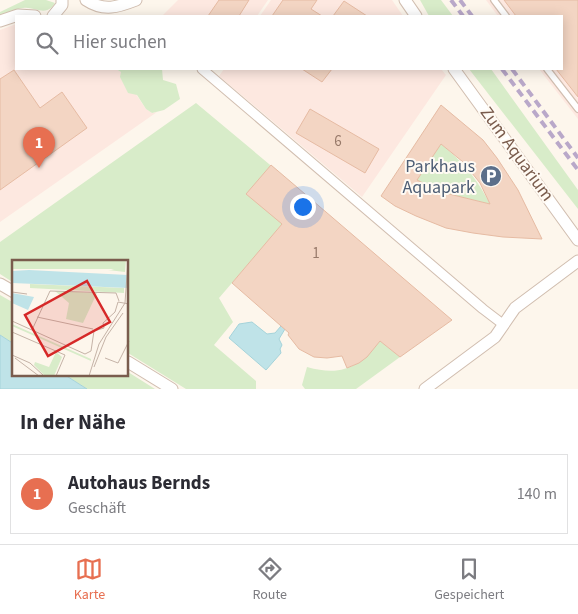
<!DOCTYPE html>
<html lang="de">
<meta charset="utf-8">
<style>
:root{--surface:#fff;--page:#f2f2f3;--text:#2b2b33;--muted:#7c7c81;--line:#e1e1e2;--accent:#e76f51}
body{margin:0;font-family:"Source Sans 3",sans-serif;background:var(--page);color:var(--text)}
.you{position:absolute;left:302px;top:206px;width:18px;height:18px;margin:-12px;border:4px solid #fff;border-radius:50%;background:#1a73e8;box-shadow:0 0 0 8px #1a73e833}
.badge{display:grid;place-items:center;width:32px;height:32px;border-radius:50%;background:var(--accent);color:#fff;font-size:16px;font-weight:700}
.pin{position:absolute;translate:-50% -41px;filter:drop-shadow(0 1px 2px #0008)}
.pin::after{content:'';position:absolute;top:26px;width:18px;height:15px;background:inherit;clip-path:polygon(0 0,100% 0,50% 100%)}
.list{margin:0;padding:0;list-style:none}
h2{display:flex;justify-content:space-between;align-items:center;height:65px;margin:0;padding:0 20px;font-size:21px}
h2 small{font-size:16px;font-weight:400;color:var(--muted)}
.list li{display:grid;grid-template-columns:32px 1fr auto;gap:15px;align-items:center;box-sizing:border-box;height:80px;margin:0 10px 10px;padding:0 10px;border:1px solid var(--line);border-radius:0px}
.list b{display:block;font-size:19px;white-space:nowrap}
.list p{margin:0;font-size:16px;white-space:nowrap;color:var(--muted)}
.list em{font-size:16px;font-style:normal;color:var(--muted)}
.icon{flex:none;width:28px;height:28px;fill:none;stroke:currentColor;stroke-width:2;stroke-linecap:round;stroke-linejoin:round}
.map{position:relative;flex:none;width:578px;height:389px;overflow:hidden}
.search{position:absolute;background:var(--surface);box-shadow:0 2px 12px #0003;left:15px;right:15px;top:15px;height:55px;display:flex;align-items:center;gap:12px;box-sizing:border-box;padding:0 18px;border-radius:0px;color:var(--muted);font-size:19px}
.sheet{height:155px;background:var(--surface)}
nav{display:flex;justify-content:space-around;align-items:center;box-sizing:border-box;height:70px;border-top:1px solid var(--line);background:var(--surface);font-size:14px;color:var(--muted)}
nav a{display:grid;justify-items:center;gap:2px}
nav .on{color:var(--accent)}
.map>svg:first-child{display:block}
</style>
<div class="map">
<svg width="578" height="389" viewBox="0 0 578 389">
<rect width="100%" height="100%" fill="#fdf6ec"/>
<!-- commercial -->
<path fill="#fde8e0" d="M178,0h90l-11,16h-95z
M271,0h121l11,16h-143z
M486,0h92v119l-39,-50h23v-53h-64z
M16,24v45h100l5,3 25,37 6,4 5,-1 -157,110v-192z
M224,69h217l5,6 -84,122 -143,-121z"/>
<!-- green -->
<path fill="#d8ecc9" d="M25,0h21l9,3c-9,15 -20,3 -32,5 -8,1 -16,5 -23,8v-4z
M420,0h21l12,16h-24z
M116,69h46l1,11 13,4 4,15 -16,11 -12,3 -6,-4 -9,-14 -9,-2 -8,-16 1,-5z
M469,69h22l87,121v19z
M196,103l109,91 -17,24 -69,80 14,24 -19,23 42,36v8h-70l-58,-36v-91h-114v21l-14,-9v-32z
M441,144c23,19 35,33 49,60l-49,-12 -24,-12z
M0,295l14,8v41l-14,-9z
M380,341l20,16 -44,32h-51l-3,-4 5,-18c35,10 52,0 73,-26z
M128,372l27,17h-68l-22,-14h63z"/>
<!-- water -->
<path fill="#bfe3e8" stroke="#a5d3da" d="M252,322l15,12 8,-1 6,-7 4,3 -6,10 3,6 -2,4 1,4 -15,17 -37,-32 10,-14z
M0,335l14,9v31h51l22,14h-87z"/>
<!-- building -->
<path fill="#f3d5c3" stroke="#e6bba3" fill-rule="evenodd" d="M219,0h30l-10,16h-31z
M283,0h34l-6,9 11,7h-50z
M504,0h74v97l-22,-28h6v-53h-46z
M344,1l23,15h-34z
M302,69h30l-10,13z
M14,70l26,38 22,-16 25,36 -87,62v-111z
M441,105l42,35 14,18 21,32 24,49 -39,-2 -30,-4 -27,-5 -30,-12 -21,-10 -14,-10zM441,144l22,18 17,21 10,21 -49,-12 -24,-12z
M310,109l69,40 -14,24 -69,-40z
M271,165l27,23 154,132 -52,37 -20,-16 -13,16 -8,6 -12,5 -5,-12 -15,2 -13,-1 -15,-8 -11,-14 1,-2 -57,-50 50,-59 -36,-30z"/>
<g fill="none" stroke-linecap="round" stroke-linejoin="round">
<!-- service casing -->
<g stroke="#d1beb0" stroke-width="8">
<path id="service" d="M494,0l12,16
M547,69l31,40"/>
</g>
<!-- pedestrian casing -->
<g stroke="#d1beb0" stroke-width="11">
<path id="pedestrian" d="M202,69l281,240 21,16"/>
</g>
<!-- minor casing -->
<g stroke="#d1beb0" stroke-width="13">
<path id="minor" d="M86,0c18,12 32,7 50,0
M405,0l11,16
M53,16l9,-11v-5
M0,21l18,-6 17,1
M454,69l124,171
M0,284l14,8
M128,362l44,27
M425,389l70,-52 20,-29 63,-47"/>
</g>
<!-- service -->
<use href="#service" stroke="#fff" stroke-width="5.5"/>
<!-- pedestrian -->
<use href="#pedestrian" stroke="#fff" stroke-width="9"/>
<!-- minor -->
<use href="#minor" stroke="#fff" stroke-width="11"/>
<!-- rail -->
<path stroke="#b9a8c9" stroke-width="4" stroke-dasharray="8 5" stroke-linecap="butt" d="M451,0l12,16
M460,0l12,16
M502,69l76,101
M512,69l66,89"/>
</g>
<!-- icons -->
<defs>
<g id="parking-disc" transform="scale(1.125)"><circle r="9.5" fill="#5c6f8a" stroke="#fffaf3"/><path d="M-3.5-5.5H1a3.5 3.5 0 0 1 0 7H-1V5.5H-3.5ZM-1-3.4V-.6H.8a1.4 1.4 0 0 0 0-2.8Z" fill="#fff"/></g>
</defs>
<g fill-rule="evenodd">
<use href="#parking-disc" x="491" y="176"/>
</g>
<g text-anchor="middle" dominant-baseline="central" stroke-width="4" stroke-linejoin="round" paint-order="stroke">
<!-- number labels -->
<g font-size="15" fill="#987a6a">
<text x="338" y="141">6</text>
<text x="316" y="253">1</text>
</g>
<!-- street labels -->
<g font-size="18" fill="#7a5c4d" stroke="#fffaf3">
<text transform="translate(517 154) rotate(54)">Zum Aquarium</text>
</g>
<!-- service labels -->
<g font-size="18" fill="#4e5e75" stroke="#fffaf3" text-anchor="end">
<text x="475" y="166">Parkhaus<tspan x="475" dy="21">Aquapark</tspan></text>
</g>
</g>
<!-- overview -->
<g transform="translate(12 260)">
<rect width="116" height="116" fill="#fdf6ec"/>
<path d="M114,0l-1,12 -17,-2h6l-3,-1h-99v-8zM18,24l94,4v5l-94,-5zM43,31l42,2 -14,30 -17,-4 3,-16zM0,64l79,35v2l-79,-35zM44,92l6,5 -8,19 -10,-1 -10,-10 1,-3 14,5z" fill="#d8ecc9"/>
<path d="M17,10l99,5v13l-116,-5v-12zM0,33l22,4 -6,13 -16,-7z" fill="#bfe3e8"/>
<path fill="none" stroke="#c5b3a7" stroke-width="1" d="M0,32l15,2M25,57l56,12M0,61l73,33 6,-3 3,-20 10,-3M92,68l-1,-5 12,-11 3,-10 11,2M20,70l18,-39 66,2 3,8M0,72l53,23 -9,21M0,95l18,8 14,13M3,98l24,18M93,98l13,5 11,-22M82,107l12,-30 17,-24M77,116l10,-32 26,-41 3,-43"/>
<path fill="#d62828" fill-opacity="0.15" stroke="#d62828" stroke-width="2.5" d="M75,21l23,41 -62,34 -23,-41z"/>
<rect width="116" height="116" fill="none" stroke="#7a5c4d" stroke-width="2.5"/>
</g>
</svg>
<div class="you"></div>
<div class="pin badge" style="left:39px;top:168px">1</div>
<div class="search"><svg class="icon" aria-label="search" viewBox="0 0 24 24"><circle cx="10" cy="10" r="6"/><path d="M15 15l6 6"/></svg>Hier suchen</div>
</div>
<section class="sheet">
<h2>In der Nähe<small></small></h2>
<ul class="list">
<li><span class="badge">1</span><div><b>Autohaus Bernds</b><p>Geschäft</p></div><em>140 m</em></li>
</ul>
</section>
<nav>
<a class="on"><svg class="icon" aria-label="map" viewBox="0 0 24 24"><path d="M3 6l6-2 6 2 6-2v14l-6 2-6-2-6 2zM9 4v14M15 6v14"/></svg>Karte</a>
<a><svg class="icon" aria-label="directions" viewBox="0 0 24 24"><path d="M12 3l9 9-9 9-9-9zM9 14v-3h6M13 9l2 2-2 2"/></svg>Route</a>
<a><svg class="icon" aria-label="saved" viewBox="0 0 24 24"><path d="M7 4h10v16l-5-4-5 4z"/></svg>Gespeichert</a>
</nav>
